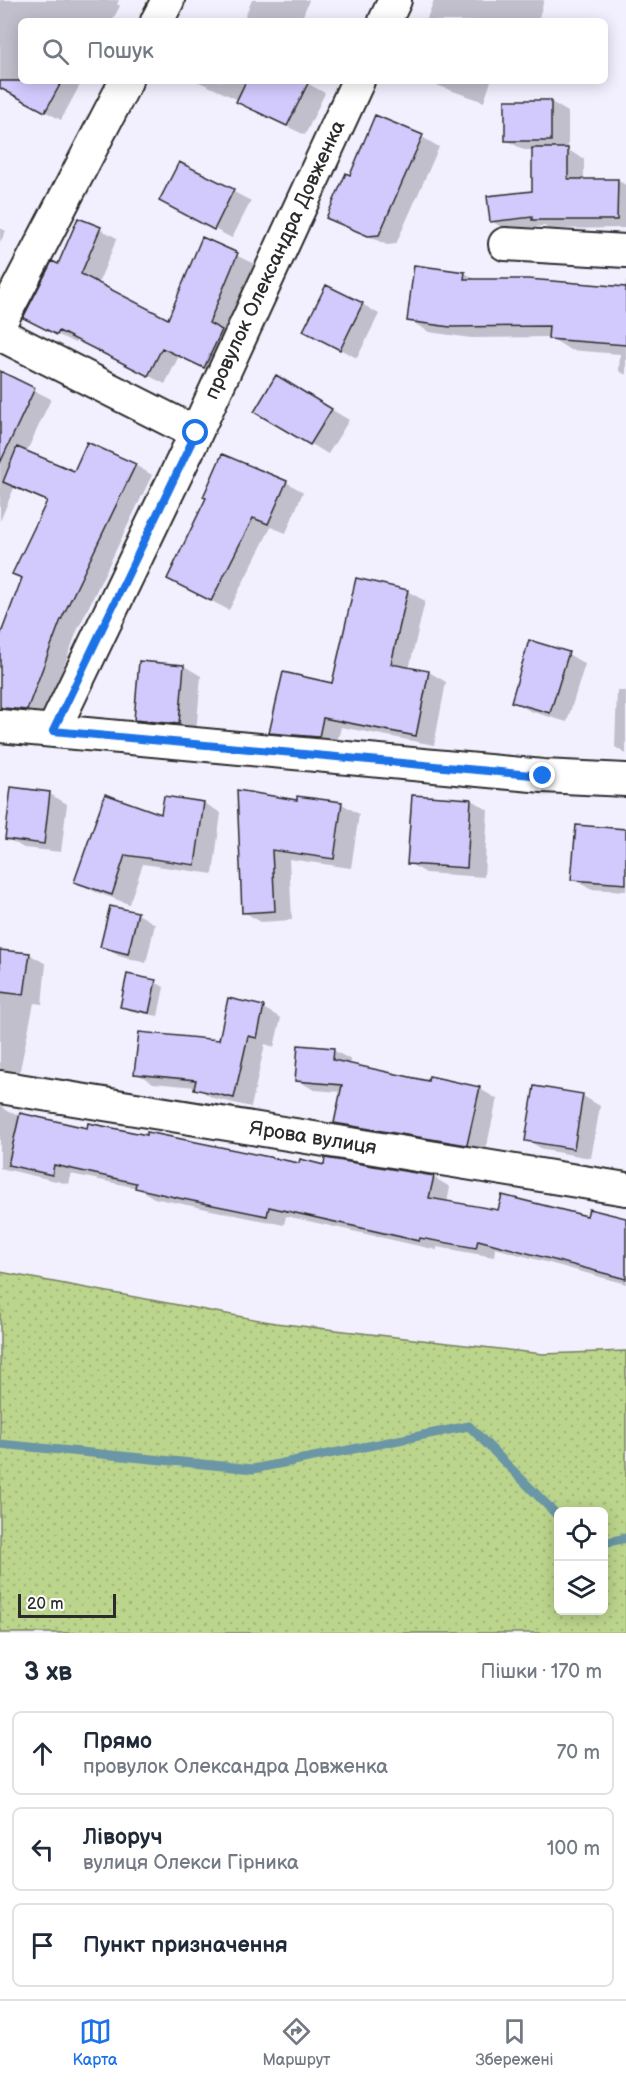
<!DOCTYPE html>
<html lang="uk">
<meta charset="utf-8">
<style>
:root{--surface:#fff;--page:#f2f2f3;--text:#1f2937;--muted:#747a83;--line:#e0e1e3;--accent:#1a73e8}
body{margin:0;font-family:"Balsamiq Sans",sans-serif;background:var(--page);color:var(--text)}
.controls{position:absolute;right:18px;bottom:18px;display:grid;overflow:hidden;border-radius:9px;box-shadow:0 3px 15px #0003}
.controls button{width:54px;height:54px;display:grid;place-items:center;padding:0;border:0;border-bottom:2px solid var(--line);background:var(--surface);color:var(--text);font:30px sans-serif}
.scale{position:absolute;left:18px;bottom:15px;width:98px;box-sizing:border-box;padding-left:6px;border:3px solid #2b2b2b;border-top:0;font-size:16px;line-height:21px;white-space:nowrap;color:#2b2b2b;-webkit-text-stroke:4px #fff;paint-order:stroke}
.stop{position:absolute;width:18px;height:18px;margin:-14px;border:4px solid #1a73e8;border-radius:50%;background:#fff}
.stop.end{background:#1a73e8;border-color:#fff;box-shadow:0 2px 6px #0008}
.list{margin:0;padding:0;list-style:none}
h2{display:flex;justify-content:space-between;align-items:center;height:78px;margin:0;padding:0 24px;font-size:26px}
h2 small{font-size:20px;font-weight:400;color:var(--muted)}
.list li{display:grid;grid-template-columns:39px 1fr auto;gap:18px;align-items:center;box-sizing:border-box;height:84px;margin:0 12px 12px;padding:0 12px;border:2px solid var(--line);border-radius:9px}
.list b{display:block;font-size:22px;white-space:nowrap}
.list p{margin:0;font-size:20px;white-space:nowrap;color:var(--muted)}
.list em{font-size:20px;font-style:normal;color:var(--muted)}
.icon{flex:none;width:33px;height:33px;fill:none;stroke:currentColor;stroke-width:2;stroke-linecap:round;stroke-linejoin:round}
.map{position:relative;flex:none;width:626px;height:1633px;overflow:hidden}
.search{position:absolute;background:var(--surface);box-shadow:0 3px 15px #0003;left:18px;right:18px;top:18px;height:66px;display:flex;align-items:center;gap:15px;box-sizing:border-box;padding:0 21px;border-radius:9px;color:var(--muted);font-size:22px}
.sheet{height:366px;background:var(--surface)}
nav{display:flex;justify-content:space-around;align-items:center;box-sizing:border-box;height:84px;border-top:2px solid var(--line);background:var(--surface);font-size:16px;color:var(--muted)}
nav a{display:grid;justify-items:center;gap:3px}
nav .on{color:var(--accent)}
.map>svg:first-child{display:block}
</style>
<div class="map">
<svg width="626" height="1633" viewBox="0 0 626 1633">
<defs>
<pattern id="grass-dots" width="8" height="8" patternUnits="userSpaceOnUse" patternTransform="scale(1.5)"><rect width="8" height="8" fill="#bcd58c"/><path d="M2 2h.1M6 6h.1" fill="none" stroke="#a2b779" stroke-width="1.8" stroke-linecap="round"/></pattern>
</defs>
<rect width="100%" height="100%" fill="#f2effe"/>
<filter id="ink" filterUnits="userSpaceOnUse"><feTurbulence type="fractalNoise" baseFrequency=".0167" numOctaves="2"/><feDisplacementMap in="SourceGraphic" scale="12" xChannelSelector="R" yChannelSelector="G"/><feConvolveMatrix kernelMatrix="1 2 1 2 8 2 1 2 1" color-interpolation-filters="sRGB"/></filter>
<g filter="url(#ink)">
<!-- grass -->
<path fill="url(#grass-dots)" stroke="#74805c" stroke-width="1.5" fill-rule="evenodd" d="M0,1272l275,51 268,31 83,-3v282h-626zM558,1512h46v98h-46z"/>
<!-- shadow -->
<path fill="#0003" d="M0,0h119l-2,4 3,2 -8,15h-91v60h61l-21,39 -61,-33z
M252,0h57l-8,21h-58z
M434,0h110l-6,21h-121l1,-3 8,3z
M197,81h106l22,12 -20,42 -50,-24 -16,-11z
M425,81h66l-7,21z
M507,102h44l17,10v38l16,9v21h33l9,5v43l-77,1 -5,-3 -37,4 -16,-9 42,-29v-42h-9l-18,-10z
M422,137l17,10 -43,97 -9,1 -59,-28 23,-40z
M180,164l71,37 -19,37 -54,-27z
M0,228l6,3 -6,11z
M100,229l17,9 -19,46 70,37 35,-82 51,25 -29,69 -4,44 -42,-21 -14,28 -88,-45 -2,4 -33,-16 17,-61z
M465,273l13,8 147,8 1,-10v96l-7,-4 1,-17 -50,-4 -20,-13 -79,1 -42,-6 -20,-12z
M362,304l17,10 -22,44 -35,-18z
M0,373l51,26 -25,54 49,20 60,-8 17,10 -75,156 -33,88 -23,-2 -21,-8v-68l48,-139 -34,-14 -14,33z
M294,387l55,33 -21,34 -72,-43z
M286,482l17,10 -17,41 -15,-6 -42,83 -43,-22z
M407,591l18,10 -16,68 20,3 17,10 -12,63 -93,-18 -5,19 -48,-4 -17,-10 62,-47z
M568,654l17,10 -18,58 -37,-11 -17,-10z
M184,666l17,10 -5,57 -43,-4 -18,-10z
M617,691h9v63l-11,-7z
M239,792l59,10 44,2 17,10 -8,54 -62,-9 3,61 -31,2 -17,-10z
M50,794l17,10 -6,48 -37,-4 -18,-10z
M165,798l39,5 17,10 -8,61 -70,-10 -14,40 -36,-13 -17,-10 87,-65z
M471,800l17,10 -4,67 -58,-4 -17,-10z
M626,830v61l-36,-2 -17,-10z
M111,908l27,6 17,10 -9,39 -27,-7 -17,-10z
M0,951l29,3 17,10 -4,40 -8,-1 -16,76 -18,14z
M155,982l9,5 -6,29 -27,-5 -9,-5z
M263,1008l18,10 -7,29 -9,-3 -14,63 -38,-9 -17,-11 -43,-4 -17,-10 84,-31z
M333,1050l18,10 -1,5 79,18 1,-5 50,11 17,10 -12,55 -133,-22 -17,-10 7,-30 -28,-2 -17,-10z
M583,1096l17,10 -9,52 -47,-8 -17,-10z
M0,1101v4l8,7 80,18 213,35 132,12 17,10 -3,16 52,9 127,7v65l-131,-36 -1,9 -57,-10v3l-151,-34 -2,9 -130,-27 -16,-10 -67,-14 -2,10 -69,-16z"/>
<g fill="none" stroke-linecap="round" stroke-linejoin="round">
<!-- stream -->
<path stroke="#6b96a6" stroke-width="9" d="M0,1444l253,25 216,-43 89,90
M604,1543l22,-5"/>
</g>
<!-- building -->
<path fill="#d2cafd" stroke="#2b2b2b" stroke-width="1.5" d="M0,81h62l-17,31 -45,-24z
M246,81h63l-22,45 -51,-24z
M505,100h46v41h-46z
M375,115l48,20 -44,100 -11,1 -42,-18 20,-45 4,2z
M532,148h36v31h50l-1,41h-85v-3l-42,5 -3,-26 45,-5z
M179,162l55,27 -20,41 -55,-29z
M78,218l23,9 -20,47 87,45 34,-82 36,16 -29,70 13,7 -18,38 -42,-20 -14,28 -89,-45 -2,4 -34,-17 29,-57 6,3z
M414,265l51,7 -1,7h64l98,8v58l-78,-6 1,-13 -99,1 -43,-6z
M326,285l37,18 -23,47 -37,-19z
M0,371l35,17 -35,75z
M276,375l56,34 -22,36 -56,-33z
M87,442l49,22 -76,158 -33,88 -24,-2 -3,-1v-71l22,-58 -10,-4 35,-73 -44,-19 14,-35 57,24z
M222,454l65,27 -19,43 -15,-6 -42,83 -44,-22 39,-81 -3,-1z
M356,578l52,12 -17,74 38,7 -13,65 -93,-18 -4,19 -50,-4 14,-61 49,11z
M529,640l40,12 -19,61 -39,-11z
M139,661l45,4 -5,59 -45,-4z
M11,787l39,5 -6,52 -39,-5z
M237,790l60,10v-4l45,6 -8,57 -62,-9 3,61 -33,2z
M105,794l56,20 3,-18 40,6 -9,63 -70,-10 -13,40 -38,-13z
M412,795l59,4 -4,69 -60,-4z
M576,825l50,4v55l-55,-4z
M110,906l28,6 -10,42 -28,-7z
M0,950l30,3 -6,42 -24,-3z
M127,974l29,6 -7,33 -29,-6z
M228,998l36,8 -7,32 -9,-2 -14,62 -40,-9 2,-9 -62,-6 5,-42 80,8z
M298,1045l36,3 -1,12 95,21 1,-5 51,11 -13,58 -133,-22 8,-38 -47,-4z
M534,1086l49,8 -9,55 -49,-8z
M20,1113l67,15 1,-5 59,12v-3l152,31 1,-4 24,6 1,-7 109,18 -5,22 69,12 4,-15 85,21 2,-7 37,9v61l-148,-39 -2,8 -56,-10 -1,3 -150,-34 -2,9 -84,-17 -48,-11 1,-5 -82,-18 -2,10 -44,-10z"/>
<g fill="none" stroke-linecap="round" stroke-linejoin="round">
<!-- minor casing -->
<g stroke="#2b2b2b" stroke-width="36">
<path id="minor" d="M157,21l11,-21
M385,21l10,-21
M505,244l121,7
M0,323l126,-242
M0,334l196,99
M0,726l543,50 83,4
M53,731l143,-298 162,-352
M0,1087l626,102"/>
</g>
<!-- minor -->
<use href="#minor" stroke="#fff" stroke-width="32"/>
</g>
</g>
<g fill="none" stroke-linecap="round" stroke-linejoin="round" filter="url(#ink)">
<!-- route -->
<path stroke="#1a73e8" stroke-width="8" d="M196,433l-143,298 490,45"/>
</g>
<g text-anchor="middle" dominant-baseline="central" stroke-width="6" stroke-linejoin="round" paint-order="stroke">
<!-- street labels -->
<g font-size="20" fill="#2b2b2b" stroke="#fff">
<text transform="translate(275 260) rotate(-65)">провулок Олександра Довженка</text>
<text transform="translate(313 1138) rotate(9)">Ярова вулиця</text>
</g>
</g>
</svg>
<div class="controls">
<button><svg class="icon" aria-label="locate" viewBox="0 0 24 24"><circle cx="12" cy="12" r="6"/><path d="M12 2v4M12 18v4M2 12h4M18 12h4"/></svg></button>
<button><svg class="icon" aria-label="layers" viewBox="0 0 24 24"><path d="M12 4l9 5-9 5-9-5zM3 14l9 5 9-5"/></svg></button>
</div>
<div class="scale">20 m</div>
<div class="stop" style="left:196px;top:433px"></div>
<div class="stop end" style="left:543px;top:776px"></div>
<div class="search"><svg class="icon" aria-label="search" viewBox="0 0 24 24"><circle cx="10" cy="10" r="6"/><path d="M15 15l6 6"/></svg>Пошук</div>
</div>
<section class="sheet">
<h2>3 хв<small>Пішки · 170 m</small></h2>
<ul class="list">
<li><svg class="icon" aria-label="ahead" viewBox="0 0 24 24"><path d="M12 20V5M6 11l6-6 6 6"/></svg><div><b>Прямо</b><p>провулок Олександра Довженка</p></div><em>70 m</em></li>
<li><svg class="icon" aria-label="left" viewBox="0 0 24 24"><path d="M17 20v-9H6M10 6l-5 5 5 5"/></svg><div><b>Ліворуч</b><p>вулиця Олекси Гірника</p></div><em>100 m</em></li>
<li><svg class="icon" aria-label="arrive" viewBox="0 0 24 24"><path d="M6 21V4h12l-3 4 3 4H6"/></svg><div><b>Пункт призначення</b></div></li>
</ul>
</section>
<nav>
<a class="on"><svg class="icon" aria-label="map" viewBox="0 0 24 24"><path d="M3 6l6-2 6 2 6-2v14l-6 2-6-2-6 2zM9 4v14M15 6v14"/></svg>Карта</a>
<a><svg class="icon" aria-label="directions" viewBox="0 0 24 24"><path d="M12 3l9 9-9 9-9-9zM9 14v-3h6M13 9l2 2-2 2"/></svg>Маршрут</a>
<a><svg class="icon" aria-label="saved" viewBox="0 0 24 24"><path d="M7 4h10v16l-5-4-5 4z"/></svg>Збережені</a>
</nav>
